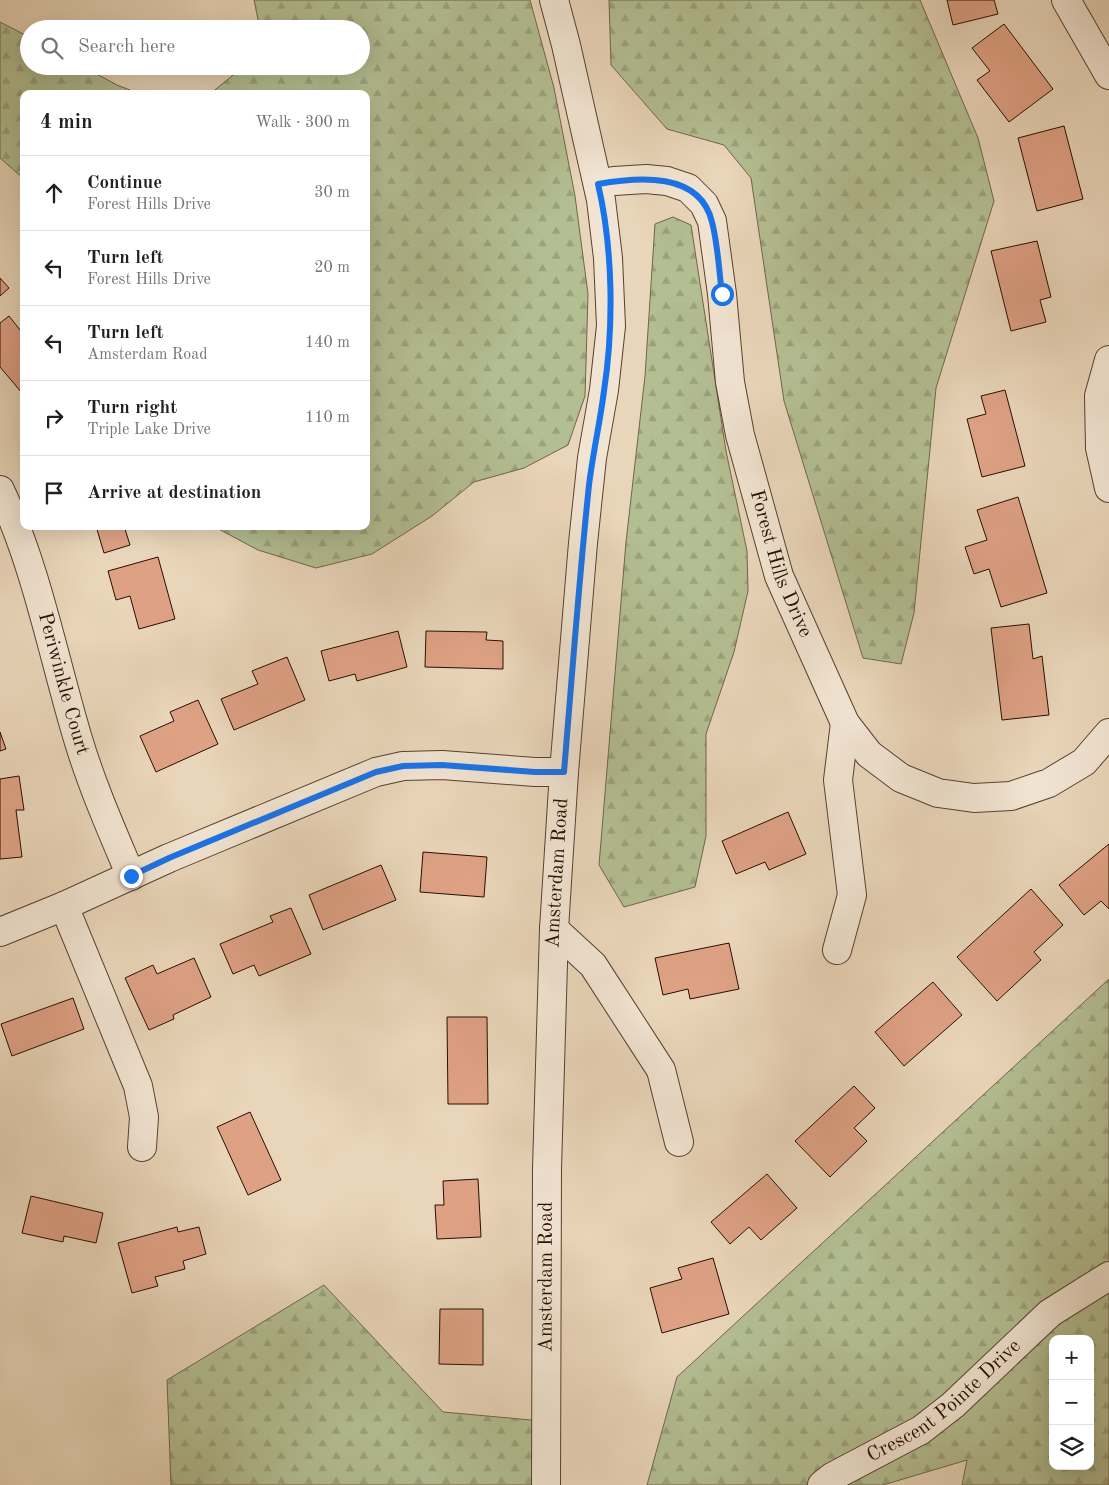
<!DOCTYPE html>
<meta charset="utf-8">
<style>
:root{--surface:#fff;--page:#f2f2f2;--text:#202124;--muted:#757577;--line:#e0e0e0}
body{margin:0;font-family:"Old Standard TT",serif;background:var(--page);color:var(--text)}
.controls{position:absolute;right:15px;bottom:15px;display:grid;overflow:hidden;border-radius:10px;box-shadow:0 5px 20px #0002}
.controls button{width:45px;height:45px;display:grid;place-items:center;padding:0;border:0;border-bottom:1px solid var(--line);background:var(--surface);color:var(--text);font:25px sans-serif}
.stop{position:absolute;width:15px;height:15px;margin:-11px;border:4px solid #1a73e8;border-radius:50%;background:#fff}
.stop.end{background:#1a73e8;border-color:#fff;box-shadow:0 1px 5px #0008}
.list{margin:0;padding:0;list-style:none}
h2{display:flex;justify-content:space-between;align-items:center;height:65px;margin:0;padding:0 20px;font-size:21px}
h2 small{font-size:16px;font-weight:400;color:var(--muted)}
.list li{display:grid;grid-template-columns:32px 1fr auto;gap:15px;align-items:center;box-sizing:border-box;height:75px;padding:0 20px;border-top:1px solid var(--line)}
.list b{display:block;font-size:19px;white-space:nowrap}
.list p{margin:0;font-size:16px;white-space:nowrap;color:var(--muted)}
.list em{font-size:16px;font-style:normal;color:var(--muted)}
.icon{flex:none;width:28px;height:28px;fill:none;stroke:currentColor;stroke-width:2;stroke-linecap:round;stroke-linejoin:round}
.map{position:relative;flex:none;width:1109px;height:1485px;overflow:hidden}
.search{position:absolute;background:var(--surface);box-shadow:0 5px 20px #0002;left:20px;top:20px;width:350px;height:55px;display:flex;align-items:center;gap:12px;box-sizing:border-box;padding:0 18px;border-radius:28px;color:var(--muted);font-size:19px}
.panel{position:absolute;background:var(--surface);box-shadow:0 5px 20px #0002;left:20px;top:90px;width:350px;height:440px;border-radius:10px}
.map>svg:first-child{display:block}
</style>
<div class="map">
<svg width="1109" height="1485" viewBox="0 0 1109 1485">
<defs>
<pattern id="forest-firs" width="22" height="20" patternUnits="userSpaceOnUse" patternTransform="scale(1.25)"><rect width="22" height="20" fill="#b3be92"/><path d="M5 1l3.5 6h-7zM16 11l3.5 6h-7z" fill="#9aa27c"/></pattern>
</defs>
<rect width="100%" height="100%" fill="#e9d5b9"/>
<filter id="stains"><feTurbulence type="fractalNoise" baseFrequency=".004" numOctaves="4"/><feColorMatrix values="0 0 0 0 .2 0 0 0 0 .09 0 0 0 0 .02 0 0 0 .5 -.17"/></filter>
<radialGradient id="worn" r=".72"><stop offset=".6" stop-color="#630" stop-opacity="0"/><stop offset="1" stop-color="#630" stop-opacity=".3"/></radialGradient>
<!-- forest -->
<path fill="url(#forest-firs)" stroke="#6e664a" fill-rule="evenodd" d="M254,0h276l24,88 21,108 13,98 -3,102 -17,49 -44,23 -50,14 -42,34 -60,38 -56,14 -58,-18 -45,-24h153v-432h-156l34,-28h117v-37h-101z
M609,0h311l58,138 16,63 -58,187 -22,225 -13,51 -38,-6 -79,-257 -33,-223 -27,-33 -57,-16 -56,-64z
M0,22l29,15v29h53l35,19 23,9h-116v85l-24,-21z
M673,217l18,8 35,226 21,100 1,40 -14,61 -28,82v102l-11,51 -71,20 -25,-42 27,-323 19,-166 10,-152z
M1109,979v506h-147l5,-25 -84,25h-236l30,-108zM1053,1339h37v127h-37z
M324,1285l119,127 99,9 2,64h-373l-4,-105z"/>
<!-- building -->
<path fill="#dea184" stroke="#280e01" d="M947,0h47l4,14 -45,11z
M1004,24l49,65 -44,33 -32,-42 13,-9 -18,-23z
M1064,126l19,73 -46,12 -19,-73z
M1037,241l14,56 -11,3 6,22 -35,9 -20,-80z
M0,278l9,10 -9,8z
M9,316l15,19v56l-2,2 -22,-26v-44z
M1005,390l20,76 -43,11 -15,-58 19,-5 -5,-18z
M1018,497l29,96 -46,14 -12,-38 -15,5 -9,-27 22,-7 -10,-30z
M96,526h28l6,19 -26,8z
M158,557l17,62 -36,10 -9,-33 -14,4 -8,-29z
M1029,624l4,35 9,-3 7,59 -47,5 -11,-92z
M398,631l9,36 -50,14 -2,-7 -26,7 -8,-30z
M426,631l61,1 -1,8 17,1v28l-78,-2z
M287,657l18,43 -71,30 -13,-31 37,-15 -6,-13z
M198,700l20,44 -62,28 -16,-36 34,-15 -4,-9z
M0,732l6,17 -6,2z
M19,776l5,34h-8l6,47 -22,2v-80z
M788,812l18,42 -37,16 -4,-8 -29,12 -14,-33z
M1109,844v65l-8,-8 -17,14 -25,-30z
M423,852l64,5 -3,40 -64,-5z
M381,865l15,35 -73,30 -14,-35z
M1031,889l32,36 -29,27 7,8 -44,41 -40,-44z
M291,908l20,46 -52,22 -5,-11 -21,9 -13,-30 53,-22 -3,-6z
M729,943l10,46 -49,10 -2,-10 -25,6 -8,-37z
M194,958l17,39 -38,18 1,4 -25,11 -24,-52 28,-13 4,9z
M933,982l29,33 -58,51 -29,-34z
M73,998l11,31 -72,27 -11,-32z
M447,1017h40l1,87h-40z
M854,1086l21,22 -21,20 13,13 -37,36 -35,-36z
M250,1112l31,68 -33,15 -31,-68z
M767,1174l30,34 -36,32 -12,-13 -19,17 -19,-22z
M478,1179l3,58 -44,2 -2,-34h9l-1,-24z
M31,1196l72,17 -7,30 -32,-7 -1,6 -41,-9z
M177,1227l1,5 21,-5 7,27 -23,7 2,8 -30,8 3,9 -26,7 -14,-50z
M713,1258l16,56 -67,19 -12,-45 32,-9 -4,-11z
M440,1309h43v56l-44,-1z"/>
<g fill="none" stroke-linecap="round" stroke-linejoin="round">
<!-- minor casing -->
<g stroke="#58402f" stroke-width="30">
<g id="minor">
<path d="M1066,0l43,75"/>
<path id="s1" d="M598,184l16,-3 32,-2 21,2 21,7 16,16 8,17 10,73 8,88 10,53 39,141 66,147 24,31 32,24 37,15 36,5 37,-2 38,-13 35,-21 25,-29"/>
<path d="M1109,360l-10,36 1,52 9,40"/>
<path id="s2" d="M0,490c37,78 53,166 78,249 14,47 34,92 53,137"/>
<path d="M64,906l74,180 6,31 -2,30"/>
<path d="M554,929l39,36 68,105 18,72"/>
<path d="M0,932l64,-26 105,-48 207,-86 27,-6 39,-1 93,7h29"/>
<path d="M837,950l15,-55 -14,-115 7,-57"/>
<path id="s3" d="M546,1485l1,-316 7,-240 10,-157 19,-229 9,-85 12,-68 7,-64 -3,-68 -7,-58 -35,-155 -12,-45"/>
<path id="s4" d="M822,1485l10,-8 89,-47 32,-25 97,-92 59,-37"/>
</g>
</g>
<!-- minor -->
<use href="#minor" stroke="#f1e4d2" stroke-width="28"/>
</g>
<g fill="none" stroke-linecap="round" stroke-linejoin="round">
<!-- route -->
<path stroke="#1a73e8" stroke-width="6" d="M131,876l38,-18 207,-86 27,-6 39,-1 93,7h29c8,-96 15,-192 25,-287 4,-32 11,-63 15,-94 10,-65 9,-143 -6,-207 39,-7 102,-13 114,38 6,23 7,49 10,72"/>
</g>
<g text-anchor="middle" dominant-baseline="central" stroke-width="4" stroke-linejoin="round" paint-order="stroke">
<!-- street labels -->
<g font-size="20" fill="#280e01" stroke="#f1e4d2">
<text stroke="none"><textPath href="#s1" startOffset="484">Forest Hills Drive</textPath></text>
<text stroke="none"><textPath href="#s2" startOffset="204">Periwinkle Court</textPath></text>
<text stroke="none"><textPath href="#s3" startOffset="612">Amsterdam Road</textPath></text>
<text stroke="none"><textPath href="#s3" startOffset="208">Amsterdam Road</textPath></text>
<text stroke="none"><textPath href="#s4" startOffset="149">Crescent Pointe Drive</textPath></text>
</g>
</g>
<rect width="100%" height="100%" filter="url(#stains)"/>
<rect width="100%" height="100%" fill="url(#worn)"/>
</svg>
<div class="controls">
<button>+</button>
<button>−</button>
<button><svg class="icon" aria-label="layers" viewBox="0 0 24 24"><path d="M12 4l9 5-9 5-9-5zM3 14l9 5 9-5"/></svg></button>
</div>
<div class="stop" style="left:722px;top:294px"></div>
<div class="stop end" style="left:131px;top:876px"></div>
<div class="search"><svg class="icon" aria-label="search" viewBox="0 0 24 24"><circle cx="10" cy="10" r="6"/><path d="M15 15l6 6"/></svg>Search here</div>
<section class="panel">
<h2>4 min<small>Walk · 300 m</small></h2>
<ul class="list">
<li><svg class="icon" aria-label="ahead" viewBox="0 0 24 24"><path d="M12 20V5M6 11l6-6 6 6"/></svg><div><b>Continue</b><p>Forest Hills Drive</p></div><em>30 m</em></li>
<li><svg class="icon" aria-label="left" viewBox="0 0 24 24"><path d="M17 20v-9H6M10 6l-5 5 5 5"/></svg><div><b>Turn left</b><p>Forest Hills Drive</p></div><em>20 m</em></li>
<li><svg class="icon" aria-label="left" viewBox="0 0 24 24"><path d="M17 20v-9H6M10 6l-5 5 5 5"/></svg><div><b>Turn left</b><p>Amsterdam Road</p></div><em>140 m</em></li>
<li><svg class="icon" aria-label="right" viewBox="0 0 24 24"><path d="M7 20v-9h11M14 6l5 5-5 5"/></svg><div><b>Turn right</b><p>Triple Lake Drive</p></div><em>110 m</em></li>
<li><svg class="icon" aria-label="arrive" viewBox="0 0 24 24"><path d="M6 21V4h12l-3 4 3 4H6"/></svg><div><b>Arrive at destination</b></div></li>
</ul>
</section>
</div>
